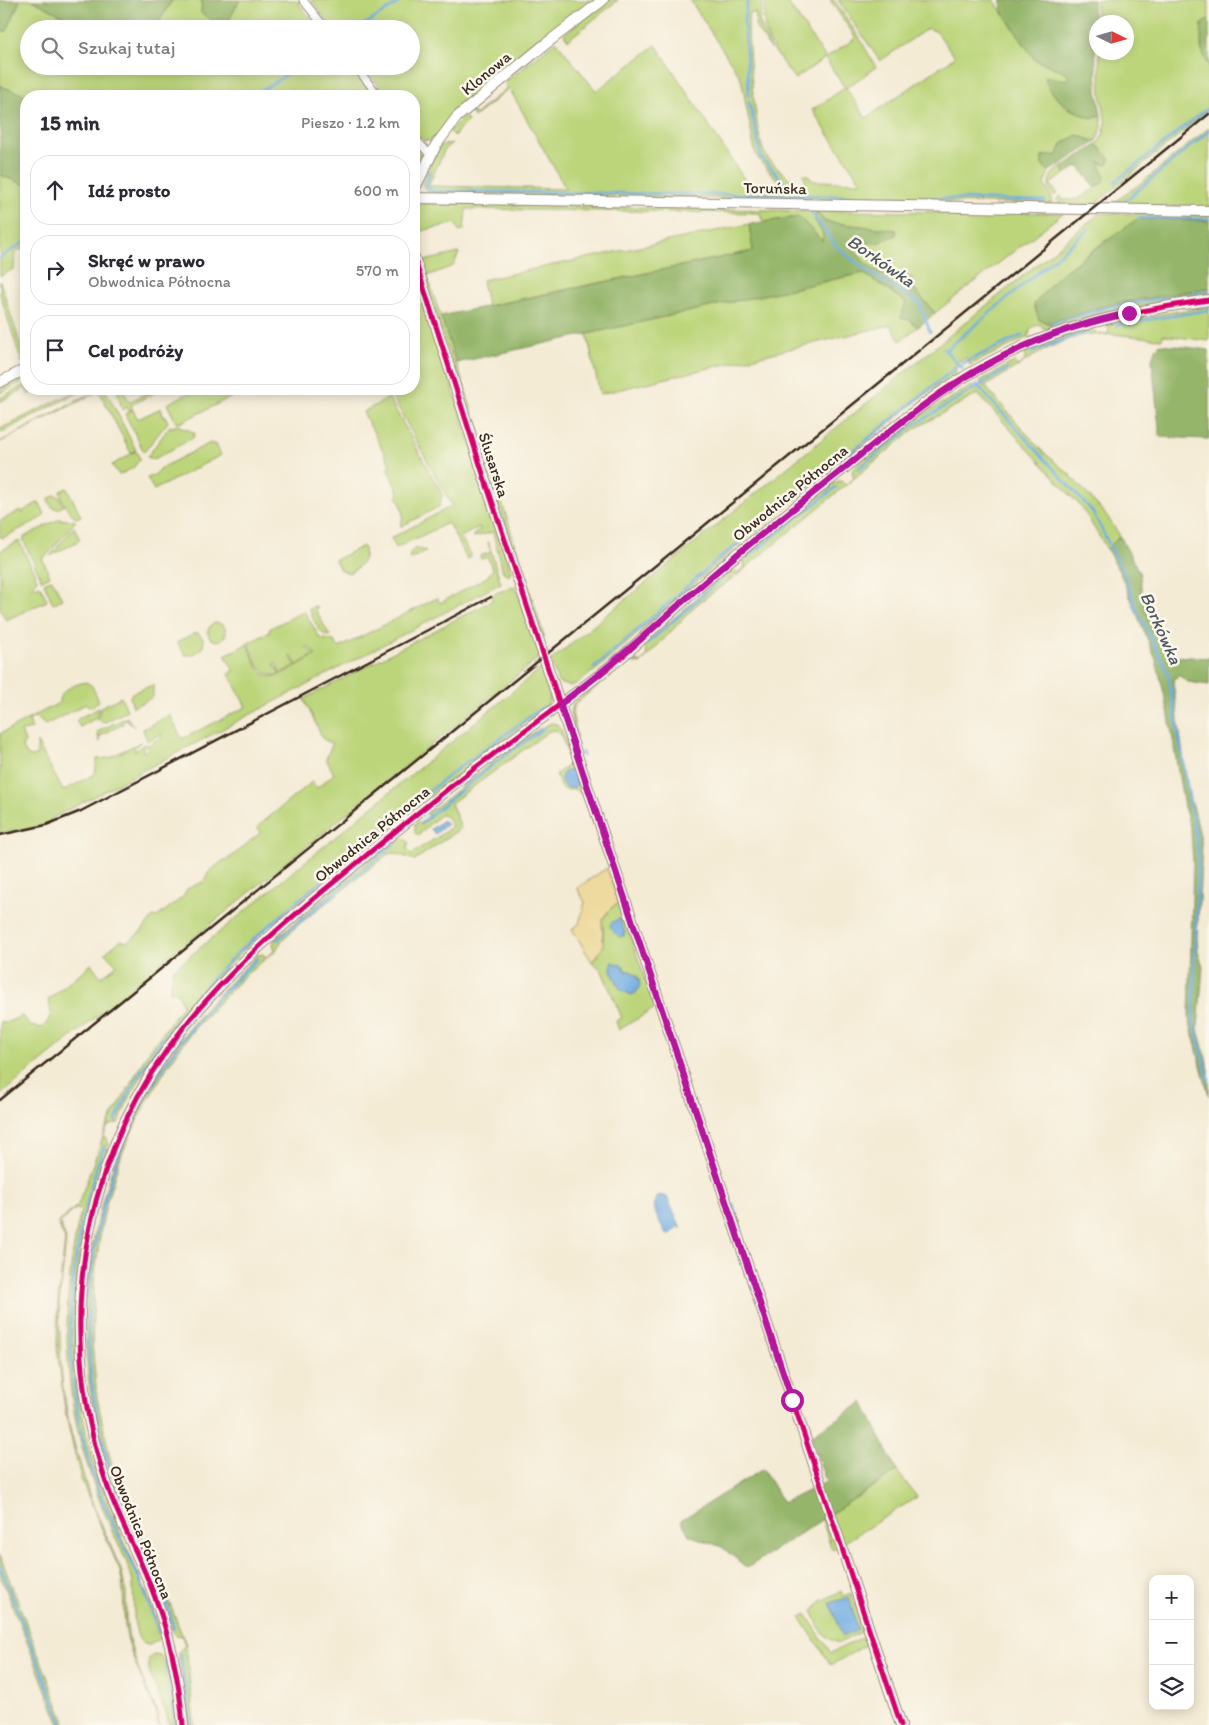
<!DOCTYPE html>
<html lang="pl">
<meta charset="utf-8">
<style>
:root{--surface:#fff;--page:#f7f7f7;--text:#2b2b33;--muted:#7c7c81;--line:#e1e1e2}
body{margin:0;font-family:Itim,sans-serif;background:var(--page);color:var(--text)}
.controls{position:absolute;right:15px;bottom:15px;display:grid;overflow:hidden;border-radius:10px;box-shadow:0 2px 12px #0003}
.controls button{width:45px;height:45px;display:grid;place-items:center;padding:0;border:0;border-bottom:1px solid var(--line);background:var(--surface);color:var(--text);font:25px sans-serif}
.compass{position:absolute;left:1089px;top:15px;width:45px;height:45px;border-radius:50%;background:var(--surface);box-shadow:0 2px 12px #0003;rotate:95deg}
.stop{position:absolute;width:15px;height:15px;margin:-11px;border:4px solid #b5179e;border-radius:50%;background:#fff}
.stop.end{background:#b5179e;border-color:#fff;box-shadow:0 1px 5px #0008}
.list{margin:0;padding:0;list-style:none}
h2{display:flex;justify-content:space-between;align-items:center;height:65px;margin:0;padding:0 20px;font-size:21px}
h2 small{font-size:16px;font-weight:400;color:var(--muted)}
.list li{display:grid;grid-template-columns:32px 1fr auto;gap:15px;align-items:center;box-sizing:border-box;height:70px;margin:0 10px 10px;padding:0 10px;border:1px solid var(--line);border-radius:20px}
.list b{display:block;font-size:19px;white-space:nowrap}
.list p{margin:0;font-size:16px;white-space:nowrap;color:var(--muted)}
.list em{font-size:16px;font-style:normal;color:var(--muted)}
.icon{flex:none;width:28px;height:28px;fill:none;stroke:currentColor;stroke-width:2;stroke-linecap:round;stroke-linejoin:round}
.map{position:relative;flex:none;width:1209px;height:1725px;overflow:hidden}
.search{position:absolute;background:var(--surface);box-shadow:0 2px 12px #0003;left:20px;top:20px;width:400px;height:55px;display:flex;align-items:center;gap:12px;box-sizing:border-box;padding:0 18px;border-radius:28px;color:var(--muted);font-size:19px}
.panel{position:absolute;background:var(--surface);box-shadow:0 2px 12px #0003;left:20px;top:90px;width:400px;height:305px;border-radius:20px}
.map>svg:first-child{display:block}
</style>
<div class="map">
<svg width="1209" height="1725" viewBox="0 0 1209 1725">
<rect width="100%" height="100%" fill="#fbf7ec"/>
<filter id="ink" filterUnits="userSpaceOnUse"><feTurbulence type="fractalNoise" baseFrequency=".02" numOctaves="2"/><feDisplacementMap in="SourceGraphic" scale="10" xChannelSelector="R" yChannelSelector="G"/><feConvolveMatrix kernelMatrix="1 2 1 2 8 2 1 2 1" color-interpolation-filters="sRGB"/></filter>
<filter id="wash" filterUnits="userSpaceOnUse"><feTurbulence type="fractalNoise" baseFrequency=".0096" numOctaves="4" result="noise"/><feDisplacementMap in="SourceGraphic" scale="20" xChannelSelector="R" yChannelSelector="G"/><feGaussianBlur stdDeviation="1.12" result="paint"/><feColorMatrix in="noise" values="0 0 0 0 0 0 0 0 0 0 0 0 0 0 0 0 0 1.4 0 .05"/><feComposite in="paint" operator="in"/></filter>
<g filter="url(#wash)">
<rect width="100%" height="100%" fill="#f4ebd5"/>
<!-- green -->
<path fill="#bcd57a" stroke="#7c804c" fill-rule="evenodd" d="M20,0h12l57,29h-60v37h320l25,30h-345l-29,-10v-55h7z
M172,0h30l-1,13 36,-10 3,-3h56l23,29h-164z
M311,0h285l-96,72 -52,48 -11,16 -9,5c-20,-4 -14,-29 -14,-45h-27l-24,-30h48v-37h-78z
M608,0h10l-50,40 -4,-6z
M690,0h73l-4,21 12,29 -16,-24 1,-13h-7c-4,18 7,128 16,141 8,12 23,23 34,32l7,-5 -3,-7 5,1 5,6 48,1 -49,-72 33,-22 -20,-30 -30,21c-19,-25 -39,-47 -28,-79h19l40,58 30,-20 -26,-38h4l25,37 17,30 -30,21 20,30 89,-61 -18,-25 -9,-4 -48,33 -42,-61h156l41,60 32,12 2,4 -2,4h-21l19,27 26,11 10,-3 1,12 -6,15 -19,-7 -15,9 -4,11 -16,1v9l7,6 -5,13 8,13 -1,7 -620,-11 -7,-5 -2,-5 17,-37 13,-3 -7,6 -17,37 138,3 -57,-101 -35,29 -4,-5 6,2 30,-25 -1,-7 51,-41 40,50 60,-46 96,146 5,2 29,-2 -1,-3 -25,-27 -5,-9 -14,-74z
M1096,0l113,1v18l-7,5 -1,25 8,17v44l-115,95 -34,-1 -3,-4 3,-4 3,4 16,-1 22,-15 -2,-22 6,3 3,-9 -11,-11 6,-10 3,-12 -5,-28 -2,-42 27,-1v-30h-29z
M464,116l4,5 -9,8 -4,7 -6,-5z
M1209,128v79l-100,-1 35,-25z
M414,143c9,12 10,21 0,33v-12l5,-11z
M1063,166l2,8 -15,10 8,10 -4,1c-10,-13 -4,-22 9,-29z
M0,175l26,10v59l-2,1 2,13 -3,-9 -8,2 -1,18 -14,7z
M425,203l392,8 246,2 -128,100 -20,-23 -7,-14c-7,-1 -17,0 -24,-2 -14,-4 -30,-19 -34,-33l27,2 19,-8v-5l-71,-8 -8,-10 -2,8 8,14 -1,7 -23,-24 -36,5 -3,-9 -294,-4 -2,21 -5,1 -3,-8 -35,8 -6,11 9,19 35,-8 -6,13 -26,10 46,137h-5l-54,-166v-42z
M1100,213l109,2v6h-27l-76,19 -49,37 -23,28 5,15 9,3 1,3 3,-1 -1,-3 8,-4 50,-13 100,-17v7l-98,16 -62,18 -6,-1 -3,-4 -9,4 -3,9 -58,28 -4,-7 -8,3 -4,6 3,6 -39,27 -180,146 -142,124c-14,7 -21,23 -38,12l-8,-21z
M749,224l4,27 -266,55 -5,-26z
M414,267l97,304 -2,4 -6,-3 -10,-40 -19,5 -1,-2 7,-5 -1,-3 -18,10 10,20 -4,2 -19,-36 -52,25 -5,-10 61,-32 -60,-110 5,-3 -3,-4h20z
M863,273l43,29 4,18 8,7 -18,14 -9,-16 -291,69 -13,-60z
M0,281l22,69 2,8 -2,5 -22,-69z
M1209,306v35l-46,-6 -1,4c-21,-1 -59,-8 -78,-4 -37,8 -67,33 -99,51l56,64 28,24 38,42 13,20 -13,13 -25,-41 -104,-114 -64,35 -176,145 -42,31 -56,59 -12,-3 -53,43 -3,8 5,26 -7,-25 4,-10 53,-43 7,-1 6,4 7,-7 -2,-8 3,-7 77,-68 2,3 2,-6 9,3 7,-7 -2,-6 3,-5 89,-73 6,-1 5,4 8,-7 -2,-5 2,-6 56,-45 62,-36 2,4h5l4,-3 -3,-6 34,-19 4,5 7,-6v-7c10,-13 50,-21 66,-26l8,7h9l1,-9 5,-4z
M19,379l7,1 -26,13v-4z
M26,384v5h7l-4,6 -4,-7 -25,14v-4z
M80,389h5l-85,44v-4z
M117,389h6l6,13 23,-12 2,3 -23,12 2,4 -4,2 -2,-4 -5,3z
M197,389h44v3l-61,31 -4,-1 -9,-18z
M97,390h6l4,3 29,57 -5,3 -32,-62 -99,51z
M389,398l54,98 -3,2 2,4 -3,2 1,2 -40,21c5,-11 3,-21 -3,-31l2,-2 -12,-26 4,-2 -28,-54z
M161,408l2,8h2l3,6 -24,30 -19,-38 8,-4 5,9z
M475,420l4,2 -3,1 11,34 6,-1 4,12 -7,2 -4,-2 -15,-46z
M177,425l18,8 -2,5 -39,21 -7,-2 23,-31 2,1z
M210,443l6,2 5,10 -67,35 -7,-12 9,-4 3,-5z
M136,451l4,8 -7,9 -14,7 -7,-10z
M498,472l-5,2 51,162 -2,2 -53,-161 2,-4z
M67,488l14,28 -4,2c-8,-5 -16,-17 -17,-27z
M55,495l4,2 5,9 -7,3 -6,-3 -3,-7z
M39,502l6,12 -4,4 -38,20 -3,-1v-16l21,-11 1,4 1,-3z
M59,519l17,2 -29,34 -5,3 8,18 -8,4 -18,-38v-5z
M74,527l6,13 -30,16z
M19,541l18,38 -6,9 9,-3 7,16 -41,19 -6,-12v-57z
M488,542l13,41 -450,236 -1,4 -26,7 -24,3v-99l59,-31c-1,-12 16,-19 27,-21l6,4 7,15 -8,6 -5,-3 -41,21 -9,-8 -7,3 3,9 -11,2 4,11 -3,5 6,9 5,1 4,-3v-12l26,49 32,-17 2,-15 12,-1 32,-16 -7,6 1,3 8,-6v7l5,-2 -4,-6 4,1 14,-8 -1,-3 -14,7 -4,-12 27,-14 12,24 64,-32 -17,-33 5,-3 -9,-16 22,-11c8,15 11,39 33,31l36,-20 -9,-10 -1,2 8,8 -17,10 -6,-10 -1,1 6,10 -16,7 -4,-10 -2,1 6,10c-21,6 -25,-17 -32,-31l22,-11 -1,-3 35,-18 16,27 14,3 5,7 98,-50 3,5 47,-26 6,-8 -6,-12 -6,2 -1,-3 11,-4z
M363,546c5,13 -3,21 -14,27l-9,-3 -5,-10z
M415,548l11,3 -16,8v-6z
M52,579l10,20 -9,5 -9,-21z
M512,587l4,1 25,68 -541,439v-74l5,2 17,-7 8,10 12,2c9,-9 11,-16 6,-28l43,-36 10,13 16,-12 -12,-12 16,-13 6,2 15,-11 11,-14h4l27,-21 3,-7 18,-8 2,-7 14,-12 10,-5 30,-25 -4,-5 55,-45 5,6 17,-14 -8,-15 6,-15 -9,-5 -19,-40 189,-99 -2,-5z
M314,606l4,1 -3,2 15,27c-11,0 -17,-18 -21,-27z
M208 632a9 9 0 1 1 18 0a9 9 0 1 1-18 0Z
M197,632l7,7 -1,9 -10,7h-8l-8,-13z
M544,666l6,16 -3,1 3,16 -5,10 -128,96 -3,-3 -3,2 3,3c-98,80 -210,160 -274,272 -8,14 -16,29 -22,44l-10,3 -4,9 5,9c-6,23 -16,45 -21,68 -22,92 -17,190 15,279 17,46 41,89 56,136l1,3 -3,1 1,3h3l-2,5 -9,6c-22,2 -14,-52 -18,-67 -4,-16 -12,-30 -19,-45 -8,-19 -16,-38 -22,-57 -30,-85 -30,-178 -10,-266l-6,-1 -15,14 6,16 -7,64 1,45 3,43 8,42 19,65 31,72 5,23v25l3,22 13,40 14,29 3,16c-6,-29 -24,-55 -31,-84 -7,-23 -2,-47 -8,-70l-39,-92 -15,-63 -9,-68 1,-45 7,-63 -7,-17 20,-18 29,-79 40,-72 35,-48 -2,-9 -6,-6 -4,1 3,-22z
M153,685v12l-20,10 -3,-10 2,-4z
M121,697l6,13 -2,2 -20,10 -8,-2 4,-13z
M99,708l-3,10 -16,9 -4,-6 3,-3z
M127,717l7,10 -7,-8 -5,3 1,2 -23,12v6l-3,-10z
M551,723l6,1 5,7 24,61 -6,1 -5,-4 -8,1 -7,-3 -4,-13 15,-11 -11,-30 -5,-3 -6,1 -98,72 10,25 -46,32 -20,-7 -7,1 -90,71 -16,15 -6,10 -34,28 -49,52 -26,37 -25,43 -21,46 -14,44 -6,28 -7,53 -2,63 5,54 13,60 10,31 36,80 30,76 8,80h-5l-11,-72 7,-8 -3,-9 -6,-1 -4,-4c-20,-64 -54,-122 -71,-187 -36,-134 -7,-283 73,-396 24,-34 53,-63 83,-93l5,-1 5,3 8,-7 -2,-6 2,-6 120,-99 5,-2 9,5 -2,7 5,5c13,-10 27,-16 40,-28l-6,-10 -6,-1 -19,17 -2,4 -4,-3v-9l3,-2 3,3 9,-7 -3,-4 64,-51 41,-30zM569,770l10,10 -6,7 -11,-12z
M619,903l36,105 -36,22 -3,-9 6,-3 -21,-49 -9,-7c12,-12 13,-26 10,-42l10,-13zM612,962l12,4v4c8,1 13,3 16,11l-25,-2 -4,-9z
M897,1471l20,26 -85,53 -10,-31z
M0,1556l66,169h-6l-60,-151z
M841,1591l2,5 8,-3 12,34 -2,5 -22,11c-15,-4 -21,-16 -26,-31l7,-10z
M806,1614l25,39 32,-16 3,8 -35,20 -31,-48z
M154,1655l8,1 5,4 -2,1v3l3,-1 9,62h-8c-2,-17 -25,-54 -20,-66z"/>
<!-- forest -->
<path fill="#95b66a" stroke="#687044" d="M0,0h20l-13,31h-7z
M32,0h140l-17,29h-66z
M202,0h38l-11,20h-17l-11,-7z
M1001,0h92l4,91 4,24 -10,3c-18,-7 -43,-20 -46,-42l22,4 2,-4 -3,-4 -31,-12 -33,-49z
M1209,19v47c-8,-12 -9,-27 -7,-42z
M0,86l29,10h-3v89l-26,-10z
M1077,135l19,7 -47,29 -7,-6v-9l16,-1 4,-11z
M1097,145l13,13 -2,7 -9,-3 6,15 -2,5 -8,5 -17,-21 -13,8 -2,-8z
M817,211l8,11 71,8v5l-19,8 -26,-2c2,13 20,29 33,33 9,3 19,-1 28,4l3,12 20,23 -17,14 -8,-7 -9,-2 5,-16 -43,-29 -407,90 -15,-47 312,-65 -4,-27 50,-7 23,24 1,-7 -8,-14z
M1137,219l72,2v67l-100,17 -61,18 -9,-3 -5,-15 23,-28z
M1160,344l49,6v89l-49,-2 -8,-77 3,-11z
M1120,536l20,38 2,26 14,36 12,20 41,2v27l-21,-3 -8,-6 -5,2 -2,4 16,117 4,6 9,40 -5,93 1,14 5,14 -5,63 11,41v26l-20,-77 4,-156 -2,-33 -7,-23 -16,-97 -12,-50 -35,-85 -14,-26z
M863,1402l34,69 -150,97 -25,-21 -33,-12 -8,-15 82,-51 20,34 43,-21 -15,-46z"/>
<!-- sand -->
<path fill="#eeda9e" stroke="#94825e" d="M607,868l12,35 -7,4 -10,12 1,28 -11,15 -20,-33 7,-5 6,-22 -8,-14z"/>
<!-- water -->
<path fill="#70ace2" stroke="#566b80" d="M561 779a9 9 0 1 1 18 0a9 9 0 1 1-18 0Z
M443,820l4,4 -12,10 -4,-5z
M619,918l6,14 -1,4 -5,1 -9,-9 1,-5z
M612,962l12,4v4c10,2 14,4 16,15l-4,8 -5,2 -11,-6 -9,-19z
M659,1195l8,2 14,32 -3,-3 -8,9 -5,-2c-5,-12 -17,-27 -6,-38z
M849,1597l9,33 -15,6 -13,-33z"/>
<g fill="none" stroke-linecap="round" stroke-linejoin="round">
<!-- stream -->
<path stroke="#70ace2" stroke-width="2.5" d="M748,0l-4,20 5,76
M358,29l45,-29
M253,96l47,-30
M749,101l12,56 23,25 11,7 8,8
M430,172l-4,14 7,5 368,4 244,6
M1115,182l94,-75
M1125,201l84,-70
M811,212l26,35 31,25 52,31 10,29
M1138,218l71,1
M0,258l26,-17
M1050,324l59,-17 100,-16
M1116,325l93,-15
M943,348l20,21
M946,350l143,-121
M1031,352l58,-21
M959,365l64,-30
M976,384l116,127 31,60 14,39 31,63 30,177 -5,169 16,62
M858,469l54,-43 95,-57
M748,557l88,-70
M648,643l80,-70
M594,668l122,-107 243,-196
M582,752l1,4
M421,823l71,-58 52,-37
M277,940l120,-98
M115,1121l21,-42 24,-37 32,-42 45,-47 148,-126 68,-55 90,-65
M104,1146c-40,112 -47,235 -4,348 10,27 25,52 37,79 8,19 15,40 22,60
M733,1204l8,26
M0,1566l63,159
M174,1629c-13,-58 -48,-108 -65,-165 -42,-138 -19,-296 66,-414 24,-33 53,-64 83,-92
M181,1655l10,70
M166,1661l10,64"/>
</g>
</g>
<g filter="url(#ink)">
<g fill="none" stroke-linecap="round" stroke-linejoin="round">
<!-- street casing -->
<g stroke="#988a7a" stroke-width="9">
<path id="street" d="M303,0l23,29
M355,66l24,30
M414,137l16,18"/>
</g>
<!-- secondary casing -->
<g stroke="#988a7a" stroke-width="12">
<path id="secondary" d="M414,190l22,-45 21,-28 86,-71 60,-46
M414,198l795,13
M414,257l70,220 417,1248
M0,382l26,-13
M183,1725c-4,-47 -14,-94 -32,-138 -13,-34 -32,-67 -44,-102 -29,-83 -35,-173 -17,-259 34,-161 133,-254 255,-353 47,-39 93,-78 142,-114 45,-35 93,-67 137,-104 33,-29 65,-60 98,-88 41,-35 84,-68 126,-102 44,-36 88,-74 139,-101 69,-38 144,-53 222,-64"/>
</g>
<!-- street -->
<use href="#street" stroke="#fff" stroke-width="7"/>
<!-- secondary -->
<use href="#secondary" stroke="#fff" stroke-width="10"/>
<!-- rail -->
<path stroke="#3b2a1e" stroke-width="2.5" d="M0,835l46,-10 35,-14 410,-214
M0,1100l1209,-986"/>
<!-- cycleway casing -->
<g stroke="#fbf7ec" stroke-width="8">
<path id="cycleway" d="M414,257l70,220 417,1248
M183,1725c-4,-47 -14,-94 -32,-138 -13,-34 -32,-67 -44,-102 -29,-83 -35,-173 -17,-259 34,-161 133,-254 255,-353 47,-39 93,-78 142,-114 45,-35 93,-67 137,-104 33,-29 65,-60 98,-88 41,-35 84,-68 126,-102 44,-36 88,-74 139,-101 69,-38 144,-53 222,-64"/>
</g>
<!-- cycleway -->
<use href="#cycleway" stroke="#d6006c" stroke-width="5"/>
</g>
</g>
<g fill="none" stroke-linecap="round" stroke-linejoin="round" filter="url(#ink)">
<!-- route -->
<path stroke="#b5179e" stroke-width="6" d="M792,1400l-232,-696c57,-42 108,-91 161,-136 38,-32 77,-63 115,-93 97,-79 166,-136 293,-162"/>
</g>
<g text-anchor="middle" dominant-baseline="central" stroke-width="5" stroke-linejoin="round" paint-order="stroke">
<!-- street labels -->
<g font-size="16" fill="#3b2a1e" stroke="#fbf7ec">
<text transform="translate(486 73) rotate(-40)">Klonowa</text>
<text transform="translate(775 188) rotate(1)">Toruńska</text>
<text transform="translate(494 465) rotate(72)">Ślusarska</text>
<text transform="translate(790 493) rotate(-39)">Obwodnica Północna</text>
<text transform="translate(372 834) rotate(-39)">Obwodnica Północna</text>
<text transform="translate(141 1532) rotate(68)">Obwodnica Północna</text>
</g>
<!-- water labels -->
<g font-size="18" font-style="italic" fill="#4e5863" stroke="#fbf7ec">
<text transform="translate(881 261) rotate(35)">Borkówka</text>
<text transform="translate(1161 628) rotate(66)">Borkówka</text>
</g>
</g>
</svg>
<div class="controls">
<button>+</button>
<button>−</button>
<button><svg class="icon" aria-label="layers" viewBox="0 0 24 24"><path d="M12 4l9 5-9 5-9-5zM3 14l9 5 9-5"/></svg></button>
</div>
<svg class="compass" viewBox="-18 -18 36 36"><path d="M0-13l5 13h-10z" fill="#e53935"/><path d="M0 13l5-13h-10z" fill="#7c7c81"/></svg>
<div class="stop" style="left:792px;top:1400px"></div>
<div class="stop end" style="left:1129px;top:313px"></div>
<div class="search"><svg class="icon" aria-label="search" viewBox="0 0 24 24"><circle cx="10" cy="10" r="6"/><path d="M15 15l6 6"/></svg>Szukaj tutaj</div>
<section class="panel">
<h2>15 min<small>Pieszo · 1.2 km</small></h2>
<ul class="list">
<li><svg class="icon" aria-label="ahead" viewBox="0 0 24 24"><path d="M12 20V5M6 11l6-6 6 6"/></svg><div><b>Idź prosto</b></div><em>600 m</em></li>
<li><svg class="icon" aria-label="right" viewBox="0 0 24 24"><path d="M7 20v-9h11M14 6l5 5-5 5"/></svg><div><b>Skręć w prawo</b><p>Obwodnica Północna</p></div><em>570 m</em></li>
<li><svg class="icon" aria-label="arrive" viewBox="0 0 24 24"><path d="M6 21V4h12l-3 4 3 4H6"/></svg><div><b>Cel podróży</b></div></li>
</ul>
</section>
</div>
